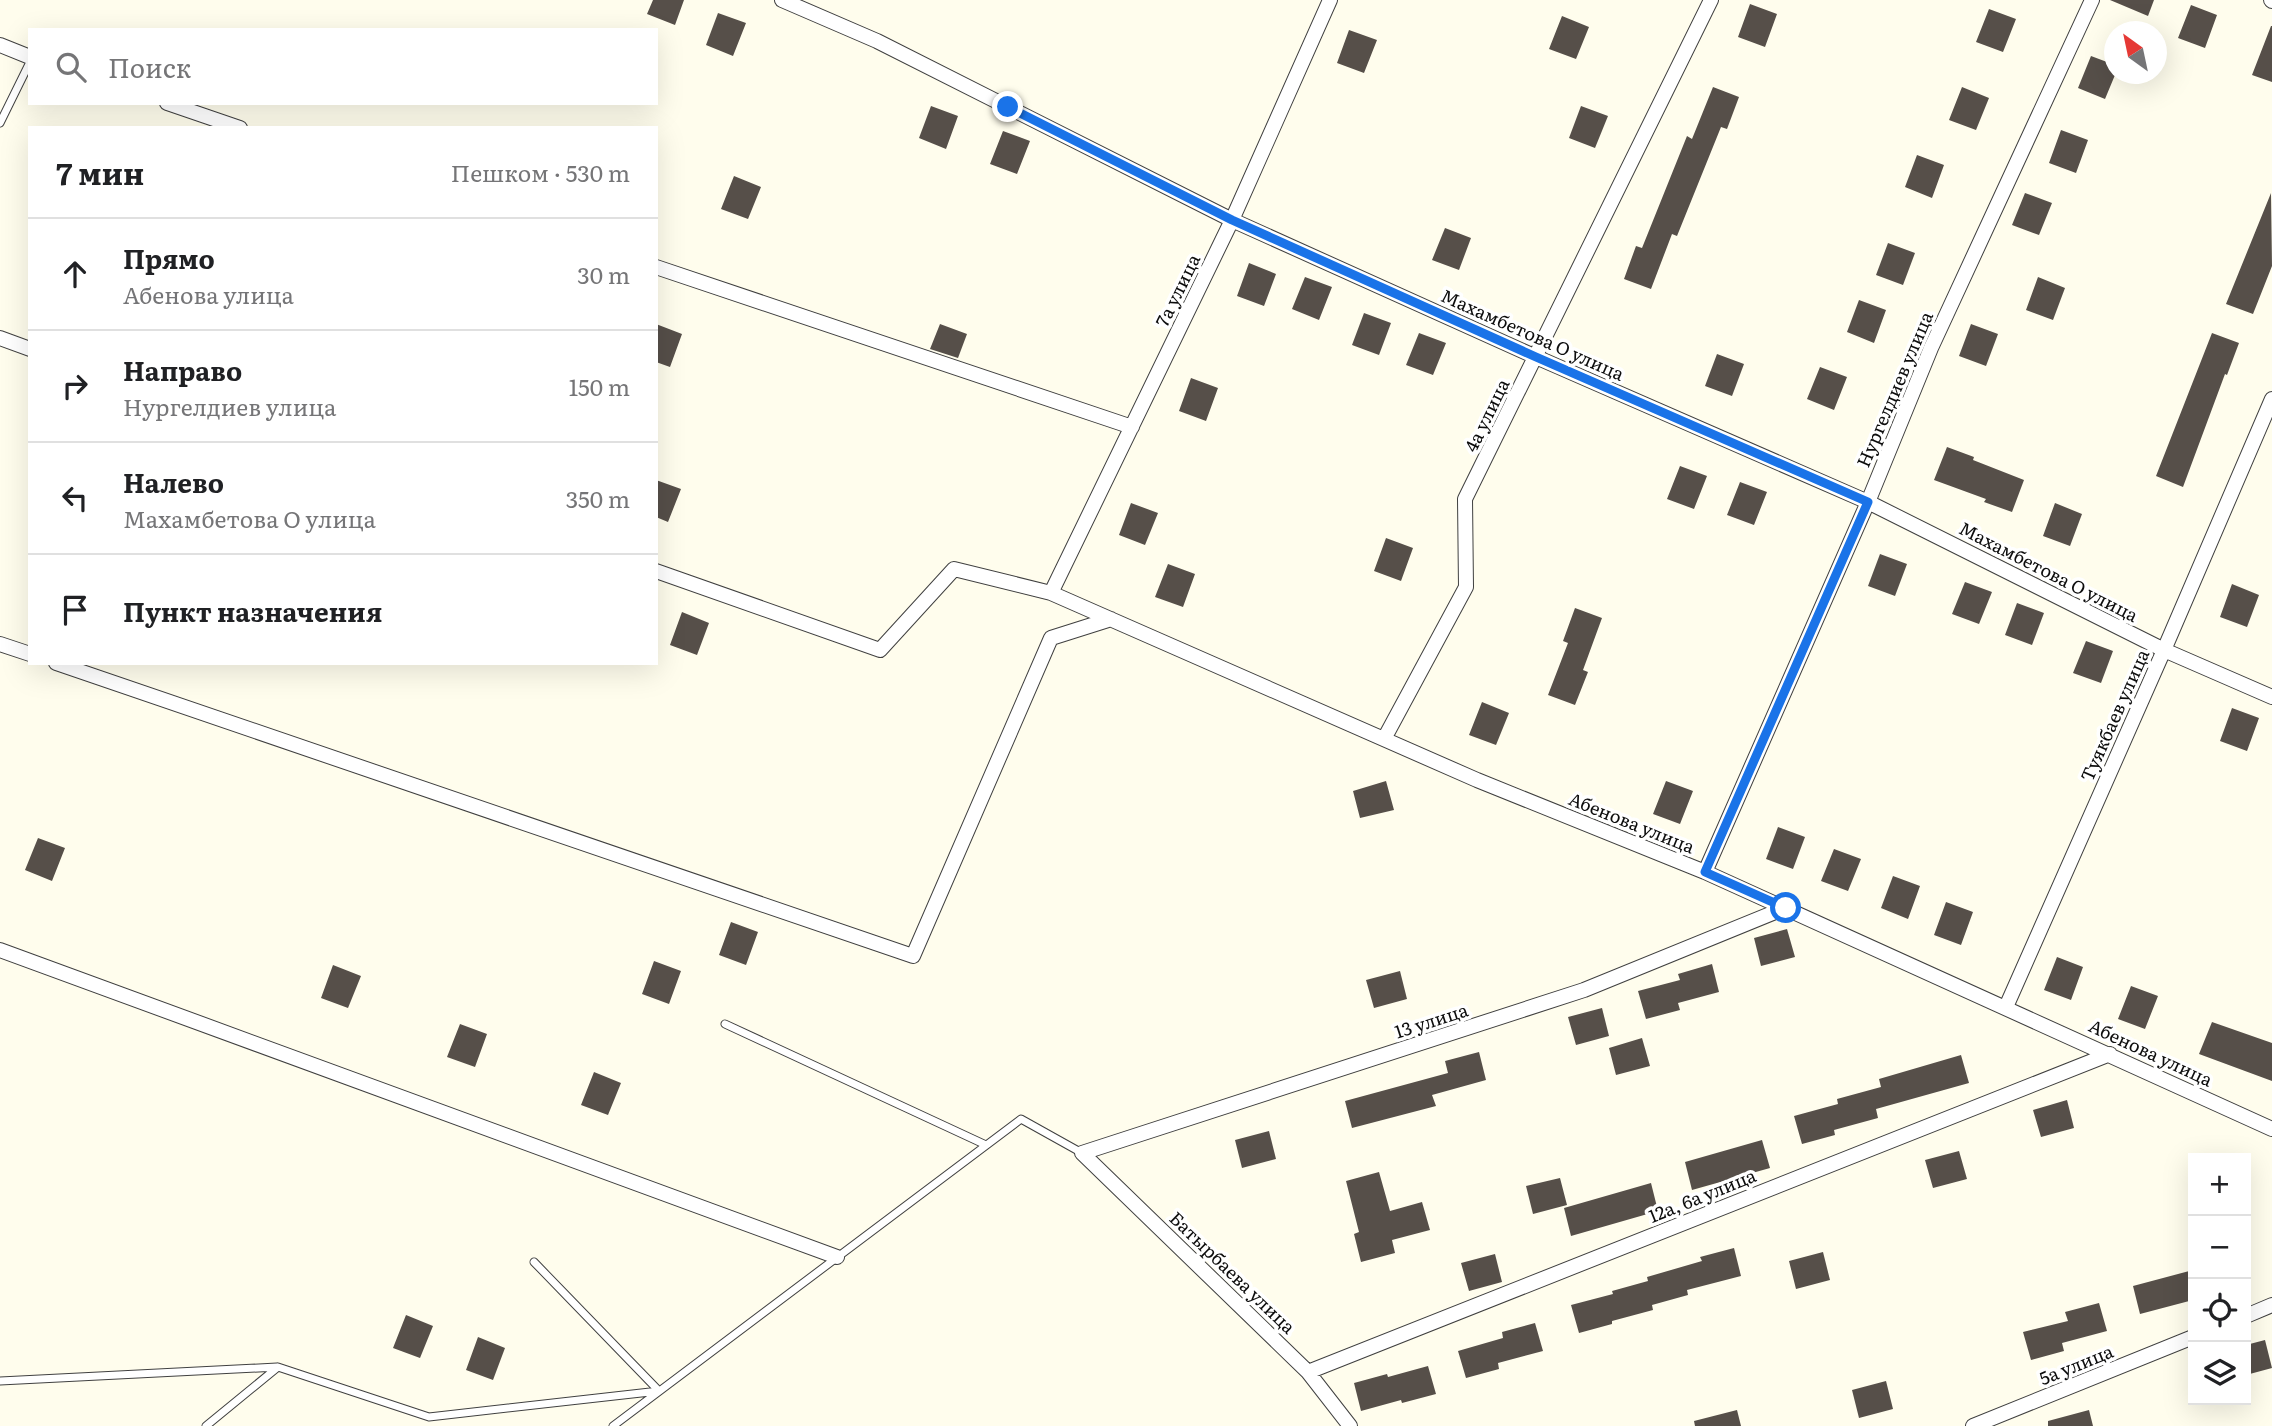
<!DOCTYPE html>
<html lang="ru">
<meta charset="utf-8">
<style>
:root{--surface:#fff;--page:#f2f2f2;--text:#202124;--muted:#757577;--line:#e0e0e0}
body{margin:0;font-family:Literata,serif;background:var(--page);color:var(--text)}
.controls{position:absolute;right:21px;bottom:21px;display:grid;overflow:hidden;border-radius:0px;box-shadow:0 7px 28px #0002}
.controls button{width:63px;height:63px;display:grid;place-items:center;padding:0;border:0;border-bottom:2px solid var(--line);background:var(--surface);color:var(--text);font:35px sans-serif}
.compass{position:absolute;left:2104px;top:21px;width:63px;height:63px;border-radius:50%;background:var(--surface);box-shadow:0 7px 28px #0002;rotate:327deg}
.stop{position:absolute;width:21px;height:21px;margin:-16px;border:5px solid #1a73e8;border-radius:50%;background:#fff}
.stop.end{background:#1a73e8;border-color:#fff;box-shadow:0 2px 7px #0008}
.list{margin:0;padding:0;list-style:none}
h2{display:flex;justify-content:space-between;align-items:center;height:91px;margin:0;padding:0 28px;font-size:30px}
h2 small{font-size:23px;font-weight:400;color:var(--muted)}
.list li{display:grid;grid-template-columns:46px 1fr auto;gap:21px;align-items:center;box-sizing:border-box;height:112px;padding:0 28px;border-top:2px solid var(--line)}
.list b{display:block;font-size:26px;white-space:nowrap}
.list p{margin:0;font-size:23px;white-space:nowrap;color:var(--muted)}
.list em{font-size:23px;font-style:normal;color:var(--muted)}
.icon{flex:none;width:38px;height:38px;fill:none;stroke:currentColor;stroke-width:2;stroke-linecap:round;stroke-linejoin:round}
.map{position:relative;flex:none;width:2272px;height:1426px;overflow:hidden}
.search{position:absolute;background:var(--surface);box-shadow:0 7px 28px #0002;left:28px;top:28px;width:630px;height:77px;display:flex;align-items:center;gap:18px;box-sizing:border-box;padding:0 24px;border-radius:0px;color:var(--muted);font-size:26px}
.panel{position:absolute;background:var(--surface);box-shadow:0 7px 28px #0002;left:28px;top:126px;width:630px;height:539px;border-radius:0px}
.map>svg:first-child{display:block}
</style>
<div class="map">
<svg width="2272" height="1426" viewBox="0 0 2272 1426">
<rect width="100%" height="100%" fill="#fffded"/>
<!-- building -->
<path fill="#564f49" d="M653,0h31l-9,25 -28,-11z
M2110,0h44l-6,16z
M1750,4l27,10 -12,33 -27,-10z
M2191,5l26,10 -12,33 -27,-10z
M1989,9l27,10 -13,33 -27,-10z
M718,13l28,10 -13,33 -27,-11z
M1562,16l27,11 -13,32 -27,-10z
M2271,26h1v56l-20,-7z
M1349,30l28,10 -13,33 -27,-10z
M2091,56l24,9v10l-10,24 -27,-11z
M1713,87l26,10 -12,32 -6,-2 -44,109 -5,-2 -21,55 -27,-10 12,-33 6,2 45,-112 5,3z
M1962,87l27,11 -13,32 -27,-10z
M931,106l27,10 -12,33 -27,-11z
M1581,106l27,10 -13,32 -26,-10z
M2061,130l27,10 -12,33 -27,-10z
M1003,131l27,10 -13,33 -27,-10z
M1917,155l27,10 -12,33 -27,-11z
M734,176l27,11 -13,32 -27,-10z
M2025,193l27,10 -13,32 -27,-10z
M2271,193l1,73 -19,48 -27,-10z
M1445,228l26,10 -12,32 -27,-10z
M1888,243l27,10 -12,32 -27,-10z
M1249,263l27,11 -12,32 -27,-10z
M1305,277l27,10 -13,33 -27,-11z
M2038,277l27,11 -12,32 -27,-10z
M1859,300l27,10 -12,33 -27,-11z
M1364,313l27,10 -12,32 -27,-10z
M656,324l26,10 -12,33 -14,-5z
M940,324l27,10 -9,24 -28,-9z
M1971,324l27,10 -12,32 -27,-10z
M1419,333l27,10 -13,32 -27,-10z
M2212,333l27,10 -12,32 -2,-1 -42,113 -27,-11z
M1717,354l27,10 -12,32 -27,-10z
M1820,367l27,10 -13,33 -27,-11z
M1191,378l27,10 -12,33 -27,-10z
M1947,447l27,10 -1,3 51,20 -12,32 -28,-10 2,-3 -52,-19z
M1680,466l27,10 -13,33 -27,-10z
M656,480l25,9 -13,33 -12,-5z
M1740,482l27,10 -13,33 -27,-10z
M1131,503l27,10 -13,32 -26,-10z
M2055,503l27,11 -12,32 -27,-10z
M1386,538l27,10 -12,33 -27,-10z
M1880,554l27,10 -12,32 -27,-10z
M1168,564l27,10 -12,33 -28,-10z
M1965,582l27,10 -13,32 -27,-10z
M2232,584l27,11 -12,32 -27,-10z
M2017,603l27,10 -12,32 -27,-10z
M1575,608l27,10 -19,52 5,2 -13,33 -27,-10 20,-52 -5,-2z
M682,612l27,11 -12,32 -27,-10z
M2086,641l27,10 -12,32 -28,-10z
M1482,702l27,11 -13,32 -27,-10z
M2232,708l27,10 -12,33 -27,-10z
M1386,781l8,29 -34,8 -7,-27z
M1666,781l27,10 -13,33 -27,-10z
M1778,827l27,10 -12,32 -27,-10z
M38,838l27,10 -13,33 -27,-11z
M1834,849l27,10 -13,32 -27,-10z
M1893,876l27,10 -12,33 -27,-11z
M1946,902l27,10 -12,33 -27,-10z
M731,922l27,10 -12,33 -27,-10z
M1787,929l8,28 -34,9 -7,-28z
M2057,957l26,10 -12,33 -27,-10z
M654,961l27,10 -12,33 -27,-10z
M1712,964l7,28 -41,11 2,7 -34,9 -8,-28 42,-11 -2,-6z
M333,965l28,11 -13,32 -27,-10z
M1400,971l7,28 -33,9 -8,-28z
M2131,986l27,10 -13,33 -27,-10z
M1602,1008l7,28 -33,9 -8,-28z
M2212,1022l60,21v38l-73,-27z
M460,1024l27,10 -12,33 -28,-10z
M1642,1038l8,28 -34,9 -7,-27z
M1479,1052l7,28 -54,15 4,11 -84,22 -7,-27 103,-28 -3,-12z
M1961,1055l8,28 -93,26 2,9 -44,12 1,5 -33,9 -8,-28 44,-12 -1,-5 44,-12 -2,-8z
M594,1072l27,11 -13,32 -27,-10z
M2067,1100l7,28 -33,9 -8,-27z
M1269,1131l7,28 -34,9 -7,-28z
M1762,1140l8,28 -78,22 -7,-28z
M1959,1151l8,28 -34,9 -8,-28z
M1379,1172l11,39 32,-9 8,28 -38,10 3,13 -34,9 -7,-28 5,-2 -13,-51z
M1560,1178l7,27 -34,9 -7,-28z
M1651,1183l7,28 -87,25 -7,-28z
M1734,1248l7,28 -54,14 1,5 -36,10 1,5 -41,11v3l-33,9 -8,-28 42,-11 -1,-3 36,-10 -1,-4 55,-16 -2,-4z
M1823,1252l7,28 -34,9 -7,-28z
M1495,1254l7,28 -33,9 -8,-28z
M2193,1270v30l-53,14 -7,-28z
M2099,1303l8,28 -45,12 2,8 -33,9 -8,-28 45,-11 -3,-9z
M406,1315l27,11 -13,32 -27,-10z
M1535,1323l8,28 -45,12 1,6 -33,9 -8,-27 45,-13 -1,-6z
M478,1337l27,11 -12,32 -27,-10z
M2265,1340l7,28 -26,7v-30z
M1428,1366l8,28 -34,9 -1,-3 -40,11 -7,-28 33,-9 1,3z
M1886,1381l7,28 -34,9 -7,-28z
M1737,1410l4,16h-46l-1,-5z
M2089,1410l4,16h-45v-5z"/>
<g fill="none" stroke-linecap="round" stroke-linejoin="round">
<!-- lane casing -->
<g stroke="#404040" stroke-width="9">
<path id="lane" d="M0,123l30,-61
M725,1024l261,121
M0,1381l277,-14
M206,1426l72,-59 151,50 230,-26 -125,-129
M613,1426l408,-307 61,34"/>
</g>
<!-- street casing -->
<g stroke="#404040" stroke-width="16">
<path id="street" d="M782,0l95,41 355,179 304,137 332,145 296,148 108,47
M2271,0l1,1
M0,45l30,12
M167,103l73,25
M656,267l476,160
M0,338l30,11
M656,571l224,79 74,-81 97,24 426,187 228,92 567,257
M1051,593l181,-373 98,-220
M0,644l30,10
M56,663l857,293 138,-318 60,-19
M1384,739l82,-152 -1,-88 246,-499
M1705,872l163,-370 63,-154 161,-348
M0,950l837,307
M2006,1007l158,-357 108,-251
M2246,1316l26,-11
M1308,1372l802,-318
M1350,1426l-42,-54 -226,-219 502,-163 201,-82
M1973,1426l220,-89"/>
</g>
<!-- lane -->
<use href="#lane" stroke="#fff" stroke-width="7"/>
<!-- street -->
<use href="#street" stroke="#fff" stroke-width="14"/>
</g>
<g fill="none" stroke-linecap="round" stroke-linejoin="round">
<!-- route -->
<path stroke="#1a73e8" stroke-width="9" d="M1008,107l224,113 304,137 332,145 -163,370 81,36"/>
</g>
<g text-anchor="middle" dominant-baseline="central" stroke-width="7" stroke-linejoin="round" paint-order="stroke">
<!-- street labels -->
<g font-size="18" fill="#0d0d0d" stroke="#fff">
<text transform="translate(1177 290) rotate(-64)">7а улица</text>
<text transform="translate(1533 334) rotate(24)">Махамбетова О улица</text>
<text transform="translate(1894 389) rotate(-67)">Нургелдиев улица</text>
<text transform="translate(1486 415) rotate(-64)">4а улица</text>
<text transform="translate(2049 571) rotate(27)">Махамбетова О улица</text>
<text transform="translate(2114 715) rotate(-66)">Туякбаев улица</text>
<text transform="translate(1632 822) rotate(22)">Абенова улица</text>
<text transform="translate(1431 1020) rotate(-18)">13 улица</text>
<text transform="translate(2151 1052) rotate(25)">Абенова улица</text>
<text transform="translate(1702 1195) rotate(-22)">12а, 6а улица</text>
<text transform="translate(1233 1272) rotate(44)">Батырбаева улица</text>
<text transform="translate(2076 1364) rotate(-22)">5а улица</text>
</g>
</g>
</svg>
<div class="controls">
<button>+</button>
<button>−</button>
<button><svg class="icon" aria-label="locate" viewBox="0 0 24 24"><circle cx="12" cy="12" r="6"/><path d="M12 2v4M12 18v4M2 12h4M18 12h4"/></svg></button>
<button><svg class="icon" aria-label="layers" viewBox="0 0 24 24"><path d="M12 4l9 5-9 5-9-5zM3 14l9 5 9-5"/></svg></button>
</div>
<svg class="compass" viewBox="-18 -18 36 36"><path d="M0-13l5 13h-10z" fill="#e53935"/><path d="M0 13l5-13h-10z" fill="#757577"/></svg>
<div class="stop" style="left:1786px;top:908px"></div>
<div class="stop end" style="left:1008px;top:107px"></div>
<div class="search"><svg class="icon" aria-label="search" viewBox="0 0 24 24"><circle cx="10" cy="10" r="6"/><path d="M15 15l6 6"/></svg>Поиск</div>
<section class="panel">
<h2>7 мин<small>Пешком · 530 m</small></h2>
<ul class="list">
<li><svg class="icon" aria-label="ahead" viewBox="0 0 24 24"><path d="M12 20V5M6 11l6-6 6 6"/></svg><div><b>Прямо</b><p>Абенова улица</p></div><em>30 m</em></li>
<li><svg class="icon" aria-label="right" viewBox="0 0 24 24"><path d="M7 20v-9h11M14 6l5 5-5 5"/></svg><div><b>Направо</b><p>Нургелдиев улица</p></div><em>150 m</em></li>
<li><svg class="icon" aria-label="left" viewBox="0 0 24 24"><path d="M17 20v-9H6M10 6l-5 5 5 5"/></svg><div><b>Налево</b><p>Махамбетова О улица</p></div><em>350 m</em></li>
<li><svg class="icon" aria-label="arrive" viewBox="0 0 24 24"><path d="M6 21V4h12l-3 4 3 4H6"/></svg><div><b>Пункт назначения</b></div></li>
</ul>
</section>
</div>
